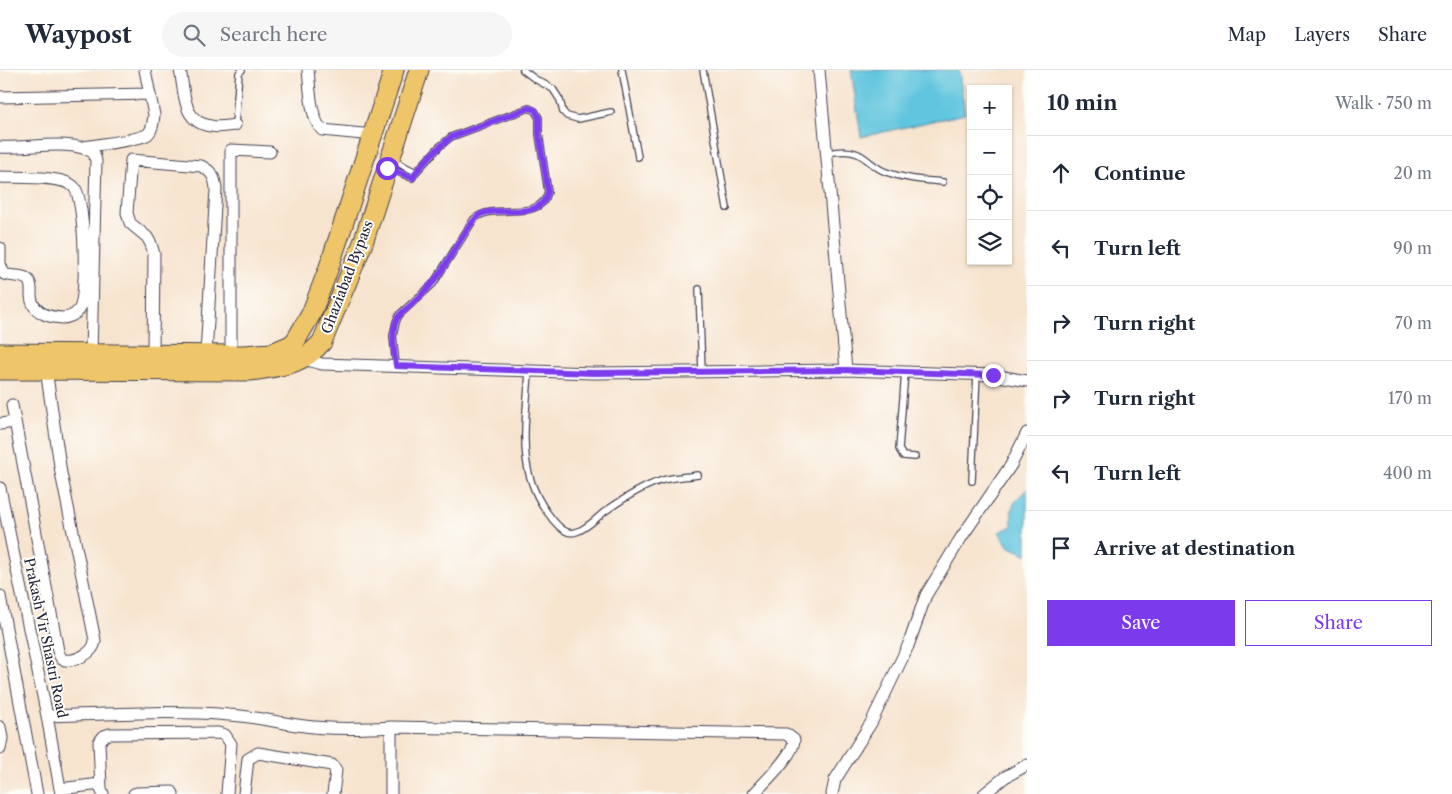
<!DOCTYPE html>
<meta charset="utf-8">
<style>
:root{--surface:#fff;--page:#f6f6f7;--text:#1f2937;--muted:#747a83;--line:#e0e1e3;--accent:#7c3aed}
body{margin:0;font-family:"Libre Caslon Text",serif;background:var(--page);color:var(--text)}
.controls{position:absolute;right:15px;top:15px;display:grid;overflow:hidden;border-radius:0px;box-shadow:0 1px 4px #0004}
.controls button{width:45px;height:45px;display:grid;place-items:center;padding:0;border:0;border-bottom:1px solid var(--line);background:var(--surface);color:var(--text);font:25px sans-serif}
.stop{position:absolute;width:15px;height:15px;margin:-11px;border:4px solid #7c3aed;border-radius:50%;background:#fff}
.stop.end{background:#7c3aed;border-color:#fff;box-shadow:0 1px 5px #0008}
.list{margin:0;padding:0;list-style:none}
h2{display:flex;justify-content:space-between;align-items:center;height:65px;margin:0;padding:0 20px;font-size:21px}
h2 small{font-size:16px;font-weight:400;color:var(--muted)}
.list li{display:grid;grid-template-columns:32px 1fr auto;gap:15px;align-items:center;box-sizing:border-box;height:75px;padding:0 20px;border-top:1px solid var(--line)}
.list b{display:block;font-size:19px;white-space:nowrap}
.list em{font-size:16px;font-style:normal;color:var(--muted)}
.actions{display:flex;gap:10px;padding:15px 20px}
.actions a{flex:1;padding:11px 0;border:1px solid var(--accent);border-radius:0px;text-align:center;font-size:18px;color:var(--accent)}
.actions .main{background:var(--accent);color:#fff}
.icon{flex:none;width:28px;height:28px;fill:none;stroke:currentColor;stroke-width:2;stroke-linecap:round;stroke-linejoin:round}
.map{position:relative;flex:none;width:1027px;height:724px;overflow:hidden}
header{display:flex;align-items:center;gap:30px;box-sizing:border-box;height:70px;padding:0 25px;background:var(--surface);border-bottom:1px solid var(--line)}
header strong{font-size:24px}
nav{display:flex;gap:28px;margin-inline-start:auto;font-size:18px}
.search{width:350px;height:45px;background:var(--page);display:flex;align-items:center;gap:12px;box-sizing:border-box;padding:0 18px;border-radius:28px;color:var(--muted);font-size:19px}
main{display:flex}
aside{flex:1;background:var(--surface)}
.map>svg:first-child{display:block}
</style>
<header>
<strong>Waypost</strong>
<div class="search"><svg class="icon" aria-label="search" viewBox="0 0 24 24"><circle cx="10" cy="10" r="6"/><path d="M15 15l6 6"/></svg>Search here</div>
<nav><a>Map</a><a>Layers</a><a>Share</a></nav>
</header>
<main>
<div class="map">
<svg width="1027" height="724" viewBox="0 0 1027 724">
<rect width="100%" height="100%" fill="#fdfcf7"/>
<filter id="ink" filterUnits="userSpaceOnUse"><feTurbulence type="fractalNoise" baseFrequency=".02" numOctaves="2"/><feDisplacementMap in="SourceGraphic" scale="10" xChannelSelector="R" yChannelSelector="G"/><feConvolveMatrix kernelMatrix="1 2 1 2 8 2 1 2 1" color-interpolation-filters="sRGB"/></filter>
<filter id="wash" filterUnits="userSpaceOnUse"><feTurbulence type="fractalNoise" baseFrequency=".0096" numOctaves="4" result="noise"/><feDisplacementMap in="SourceGraphic" scale="20" xChannelSelector="R" yChannelSelector="G"/><feGaussianBlur stdDeviation="1.12" result="paint"/><feColorMatrix in="noise" values="0 0 0 0 0 0 0 0 0 0 0 0 0 0 0 0 0 1.4 0 .05"/><feComposite in="paint" operator="in"/></filter>
<g filter="url(#wash)">
<rect width="100%" height="100%" fill="#f7e4cf"/>
<!-- water -->
<path fill="#60c5de" stroke="#41748c" d="M851,0h108l6,44 -104,23z
M1027,419v66l-19,-9 -9,-14 13,-6c-2,-20 1,-24 15,-37z"/>
</g>
<g filter="url(#ink)">
<g fill="none" stroke-linecap="round" stroke-linejoin="round">
<!-- service casing -->
<g stroke="#423f51" stroke-width="8">
<path id="service" d="M523,0l12,9 18,10 7,11 3,12 4,4 11,3 33,-7
M622,0l16,87
M703,0l24,138
M235,55l4,-52 3,-3
M826,83c11,-1 24,-4 34,2 9,5 15,13 26,17 19,7 37,8 57,10
M391,99l21,9 4,-6 -24,-12
M699,219l3,83
M396,296l-3,-30 3,-14 3,-7 34,-31 41,-65c21,-18 66,5 74,-27l-9,-58v-16l-4,-7 -6,-3 -78,29 -12,10 -23,25
M529,301c-3,56 -15,102 24,149 6,7 13,15 23,12 11,-3 21,-15 31,-22 16,-11 34,-23 53,-29 12,-4 26,-4 38,-6
M905,302l-6,77 4,7 12,1
M972,411l5,-107"/>
</g>
<!-- minor casing -->
<g stroke="#423f51" stroke-width="13">
<path id="minor" d="M180,0c5,23 2,52 31,56 8,2 16,0 24,-1
M308,0c2,17 2,48 14,60l51,5
M819,0l27,300
M0,27l150,-3
M0,77c26,2 73,-9 94,6l2,8 -5,192
M83,77c12,-2 57,-7 65,-13 5,-5 5,-12 6,-19l-9,-45
M0,107c17,1 63,-2 74,10 11,11 14,111 5,123 -4,5 -11,8 -17,8 -15,-1 -30,-6 -31,-22 0,-5 1,-10 -2,-15 -5,-7 -18,-4 -25,-7l-4,-10
M0,178v15
M153,284l1,-100 -3,-10 -4,-7 -17,-14 -3,-10 4,-53 70,6c11,5 14,12 15,23l-10,165
M231,285v-205l39,2
M303,289l19,5 271,9 253,-3 147,5 34,6
M12,335l46,246c1,3 2,6 4,8 9,5 33,-5 33,-19l-34,-167 -15,-104
M0,354l15,-2
M0,418l47,228 14,78
M0,526l37,198
M47,646c61,-2 122,-6 182,-1 23,1 45,7 68,10 32,5 63,4 94,2l395,7 8,6c0,15 -30,42 -40,54
M0,657l2,11 -2,11
M60,719l40,-5
M103,724l-2,-5 -2,-47 5,-6 6,-2 108,-1 7,2 6,9 -4,50
M134,724l3,-1 35,-1 1,2
M244,724l4,-35 10,-6 74,12 4,5 -3,24
M391,724v-67
M832,724l3,-14 36,-57 37,-77 18,-51 35,-57 50,-73 16,-32
M984,724l21,-17 22,-12"/>
</g>
<!-- trunk casing -->
<g stroke="#423f51" stroke-width="21">
<path id="trunk" d="M0,283l242,2 30,-2 19,-8 5,-5 15,-26 17,-44 66,-200
M0,300l251,1c30,-5 50,-5 71,-29l41,-99 56,-173"/>
</g>
<!-- service -->
<use href="#service" stroke="#fff" stroke-width="5.5"/>
<!-- minor -->
<use href="#minor" stroke="#fff" stroke-width="11"/>
<!-- trunk -->
<use href="#trunk" stroke="#eec569" stroke-width="19"/>
</g>
</g>
<g fill="none" stroke-linecap="round" stroke-linejoin="round" filter="url(#ink)">
<!-- route -->
<path stroke="#7c3aed" stroke-width="6" d="M387,98l26,10 3,-6 16,-18 19,-17 78,-29 6,2 4,8v16l9,58c-7,30 -46,13 -67,22 -9,3 -33,48 -41,59 -8,12 -18,22 -28,31 -6,6 -13,9 -16,17 -5,14 -2,30 0,45l197,7 253,-3 147,5"/>
</g>
<g text-anchor="middle" dominant-baseline="central" stroke-width="4" stroke-linejoin="round" paint-order="stroke">
<!-- street labels -->
<g font-size="14" fill="#22223b" stroke="#fdfcf7">
<text transform="translate(347 207) rotate(-69)">Ghaziabad Bypass</text>
<text transform="translate(46 568) rotate(78)">Prakash Vir Shastri Road</text>
</g>
</g>
</svg>
<div class="controls">
<button>+</button>
<button>−</button>
<button><svg class="icon" aria-label="locate" viewBox="0 0 24 24"><circle cx="12" cy="12" r="6"/><path d="M12 2v4M12 18v4M2 12h4M18 12h4"/></svg></button>
<button><svg class="icon" aria-label="layers" viewBox="0 0 24 24"><path d="M12 4l9 5-9 5-9-5zM3 14l9 5 9-5"/></svg></button>
</div>
<div class="stop" style="left:387px;top:98px"></div>
<div class="stop end" style="left:993px;top:305px"></div>
</div>
<aside>
<h2>10 min<small>Walk · 750 m</small></h2>
<ul class="list">
<li><svg class="icon" aria-label="ahead" viewBox="0 0 24 24"><path d="M12 20V5M6 11l6-6 6 6"/></svg><div><b>Continue</b></div><em>20 m</em></li>
<li><svg class="icon" aria-label="left" viewBox="0 0 24 24"><path d="M17 20v-9H6M10 6l-5 5 5 5"/></svg><div><b>Turn left</b></div><em>90 m</em></li>
<li><svg class="icon" aria-label="right" viewBox="0 0 24 24"><path d="M7 20v-9h11M14 6l5 5-5 5"/></svg><div><b>Turn right</b></div><em>70 m</em></li>
<li><svg class="icon" aria-label="right" viewBox="0 0 24 24"><path d="M7 20v-9h11M14 6l5 5-5 5"/></svg><div><b>Turn right</b></div><em>170 m</em></li>
<li><svg class="icon" aria-label="left" viewBox="0 0 24 24"><path d="M17 20v-9H6M10 6l-5 5 5 5"/></svg><div><b>Turn left</b></div><em>400 m</em></li>
<li><svg class="icon" aria-label="arrive" viewBox="0 0 24 24"><path d="M6 21V4h12l-3 4 3 4H6"/></svg><div><b>Arrive at destination</b></div></li>
</ul>
<div class="actions"><a class="main">Save</a><a>Share</a></div>
</aside>
</main>
